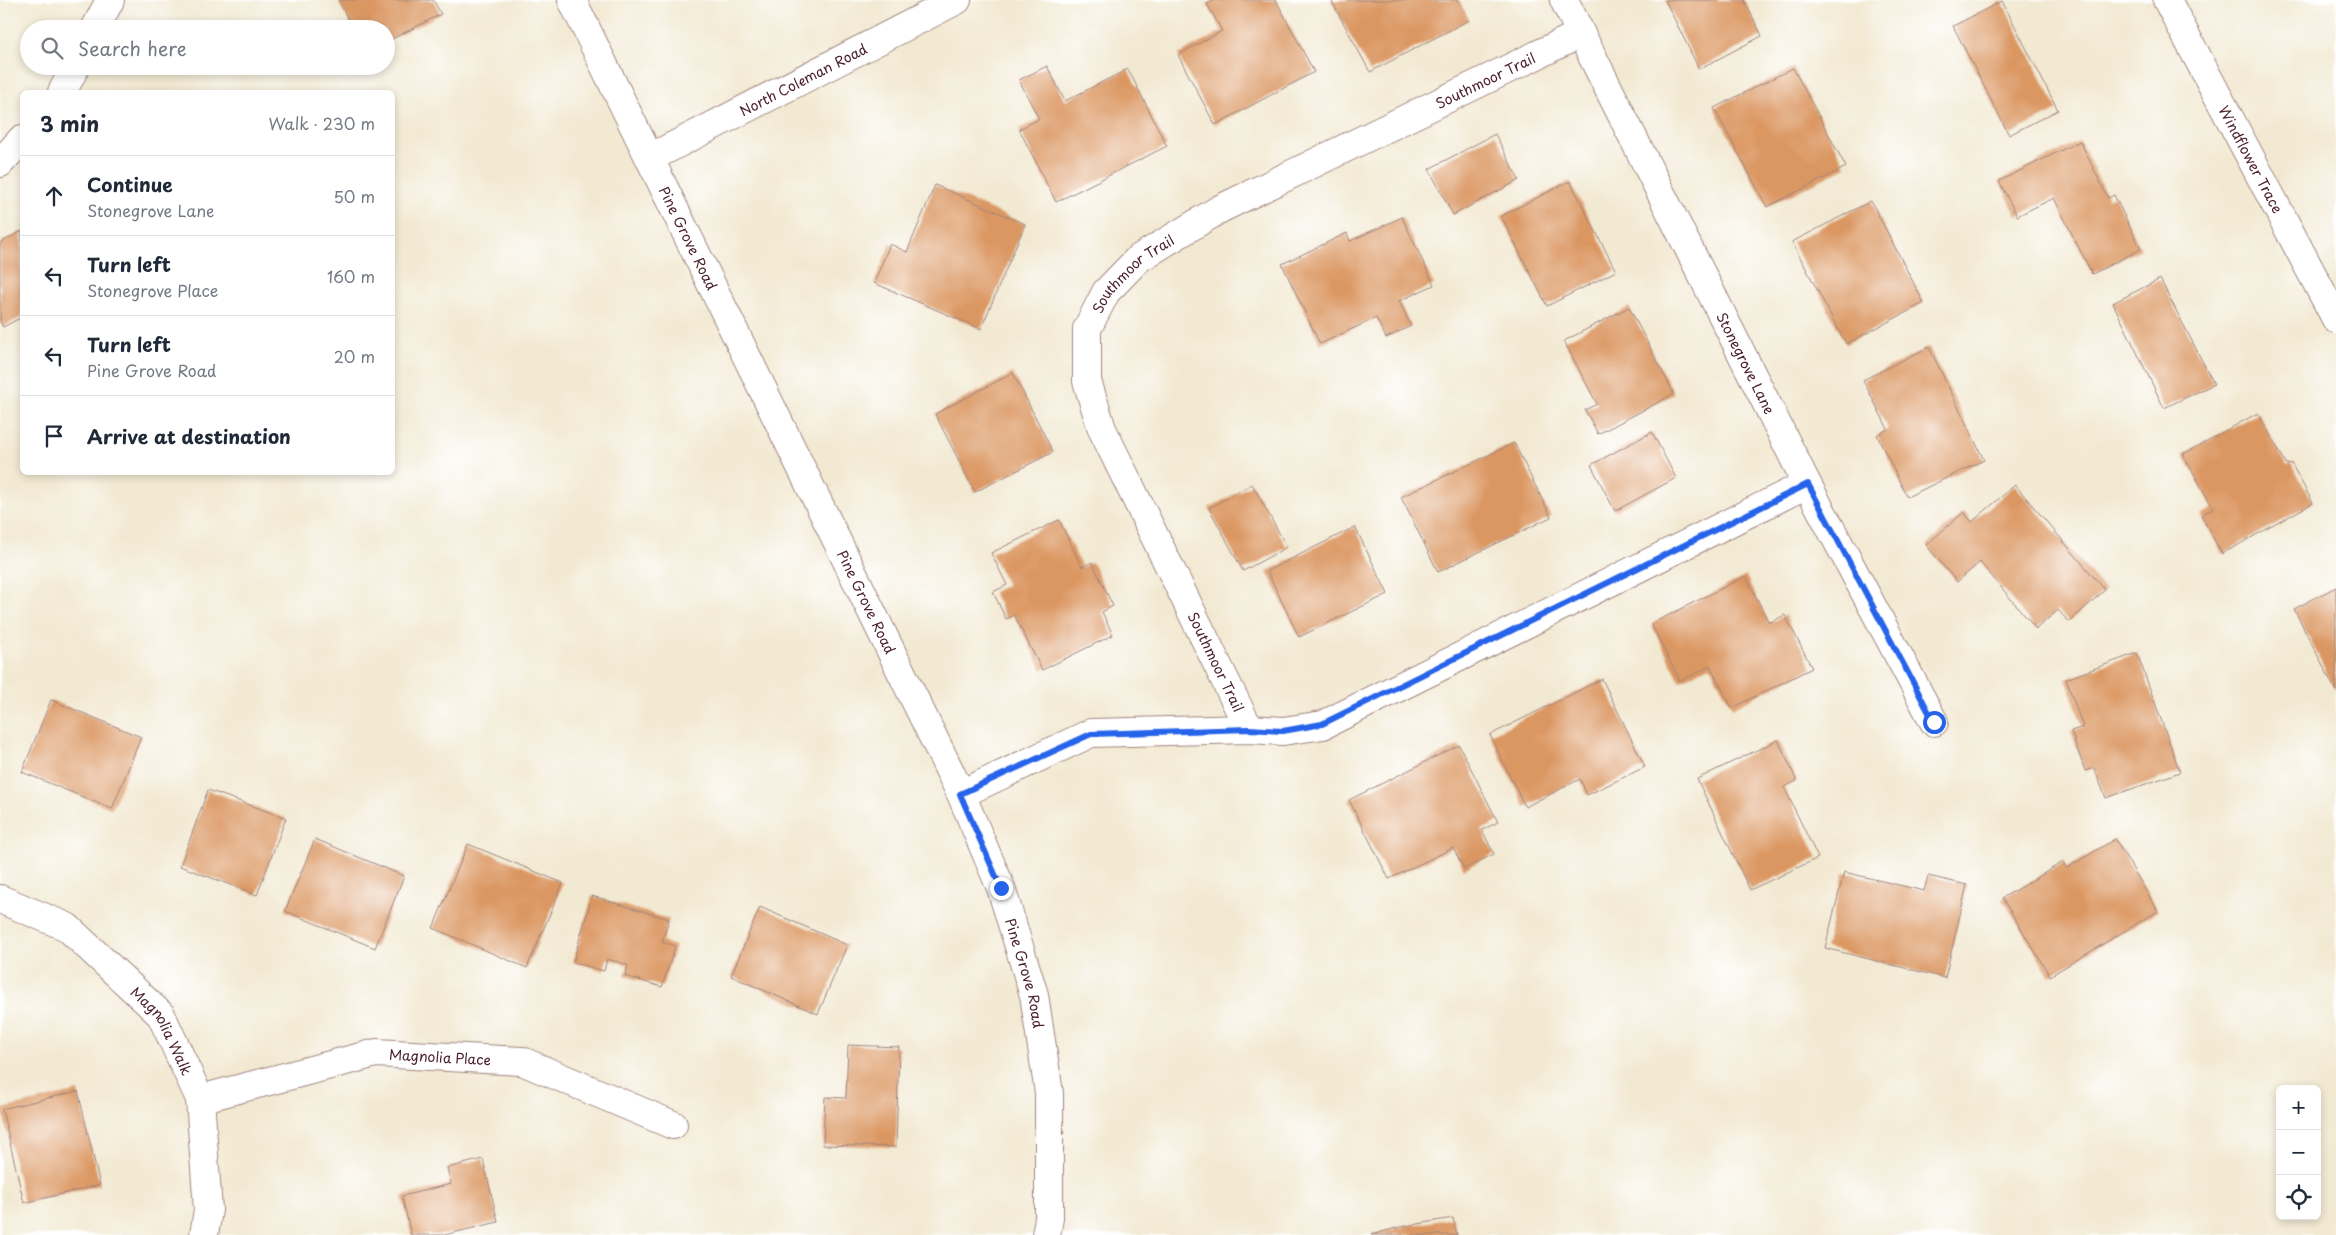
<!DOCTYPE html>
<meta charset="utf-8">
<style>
:root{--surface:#fff;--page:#f6f6f7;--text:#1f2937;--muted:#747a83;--line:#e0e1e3}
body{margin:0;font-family:"Playpen Sans",sans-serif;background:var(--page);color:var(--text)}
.controls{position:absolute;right:15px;bottom:15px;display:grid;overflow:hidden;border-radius:8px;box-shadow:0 2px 8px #0003}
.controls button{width:45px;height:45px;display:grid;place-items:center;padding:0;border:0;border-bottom:1px solid var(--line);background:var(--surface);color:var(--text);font:25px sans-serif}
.stop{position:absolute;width:15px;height:15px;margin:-11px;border:4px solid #2563eb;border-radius:50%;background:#fff}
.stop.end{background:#2563eb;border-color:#fff;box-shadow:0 1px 5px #0008}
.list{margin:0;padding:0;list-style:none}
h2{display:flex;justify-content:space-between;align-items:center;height:65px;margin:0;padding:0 20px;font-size:21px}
h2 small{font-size:16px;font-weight:400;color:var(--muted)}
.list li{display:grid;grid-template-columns:32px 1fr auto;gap:15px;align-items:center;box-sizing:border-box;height:80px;padding:0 20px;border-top:1px solid var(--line)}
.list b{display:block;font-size:19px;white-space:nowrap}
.list p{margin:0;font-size:16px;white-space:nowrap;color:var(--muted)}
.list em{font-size:16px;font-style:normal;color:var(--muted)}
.icon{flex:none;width:28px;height:28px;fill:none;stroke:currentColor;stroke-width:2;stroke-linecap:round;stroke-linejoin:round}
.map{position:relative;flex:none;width:2336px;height:1235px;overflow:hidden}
.search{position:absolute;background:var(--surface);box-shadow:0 2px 8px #0003;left:20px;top:20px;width:375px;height:55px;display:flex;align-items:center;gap:12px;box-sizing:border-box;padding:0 18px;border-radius:28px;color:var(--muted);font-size:19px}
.panel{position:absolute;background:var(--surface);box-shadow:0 2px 8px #0003;left:20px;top:90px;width:375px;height:385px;border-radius:8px}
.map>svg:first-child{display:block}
</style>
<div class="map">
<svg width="2336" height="1235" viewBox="0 0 2336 1235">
<rect width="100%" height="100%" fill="#fff"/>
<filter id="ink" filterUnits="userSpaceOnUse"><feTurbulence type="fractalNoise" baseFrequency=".02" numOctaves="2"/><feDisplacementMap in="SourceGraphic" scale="10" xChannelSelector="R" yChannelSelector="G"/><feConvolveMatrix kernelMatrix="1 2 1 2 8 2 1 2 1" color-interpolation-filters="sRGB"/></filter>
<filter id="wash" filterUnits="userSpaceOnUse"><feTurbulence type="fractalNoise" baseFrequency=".0096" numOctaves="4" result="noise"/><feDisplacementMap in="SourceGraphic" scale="20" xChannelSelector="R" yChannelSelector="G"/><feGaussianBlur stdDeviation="1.12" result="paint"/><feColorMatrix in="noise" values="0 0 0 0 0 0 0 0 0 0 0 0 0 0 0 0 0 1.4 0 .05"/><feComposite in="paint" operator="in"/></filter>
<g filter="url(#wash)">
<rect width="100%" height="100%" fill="#f2e9d2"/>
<g id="blocks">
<!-- building -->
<path fill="#db9762" d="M338,0h95l8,14 -55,28v-13h-33z
M1215,0h61l38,72 -99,53 -37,-70 44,-24 -15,-27z
M1331,0h128l10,20 -99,52z
M1665,0h79l18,36 -63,33z
M2002,1l56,109 -49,25 -56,-109z
M1047,66l18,35 63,-32 39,77 -111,56 -37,-73 20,-10 -20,-39z
M1793,68l53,99 -79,40 -53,-99z
M1495,134l24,46 -66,35 -24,-46z
M2080,141l28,57 6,-3 27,54 -49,25 -38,-76 -37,18 -18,-35z
M1570,181l46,90 -69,35 -46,-90z
M935,185l90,39 -44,105 -107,-46 16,-39 17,8z
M1871,201l53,102 -78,41 -54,-102z
M1402,217l32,68 -35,16 12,25 -25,12 -10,-20 -56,26 -38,-80 65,-31 3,8z
M22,231v86l-19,10 -3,-5v-79z
M2160,279l54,105 -50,24 -51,-105z
M1629,307l45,87 -76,40 -13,-24 12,-6 -33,-63z
M1929,347l55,113 -77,37 -30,-62 11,-6 -25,-49z
M1013,373l40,79 -78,40 -40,-78z
M2258,413l29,52 4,-2 22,40 -91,51 -21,-39 12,-7 -30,-54z
M1652,432l24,46 -61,33 -24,-46z
M1514,443l37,74 -113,55 -37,-75z
M1252,484l35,63 -44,24 -34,-63z
M2015,485l90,105 -36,32 -11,-12 -22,19 -56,-67 -23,20 -31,-37 38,-33 8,10z
M1059,520l23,47 10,-5 21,44 -11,6 11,23 -71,35 -28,-55 -8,4 -13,-27 14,-7 -16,-32z
M1355,527l33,67 -89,43 -32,-66z
M1746,576l23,47 16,-8 27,53 -80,40 -22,-42 -30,15 -29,-57z
M2336,587v104l-42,-82z
M2137,653l43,119 -74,26 -12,-30 -9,3 -14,-40 12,-4 -17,-48z
M1602,679l43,88 -58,28 -7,-16 -55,28 -35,-72z
M51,700l90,37 -29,72 -90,-37z
M1778,740l19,41 -13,6 34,71 -68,32 -53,-111z
M1459,745l39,77 -16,8 12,24 -30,15 -11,-21 -64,31 -40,-79z
M208,790l78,28 -29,77 -77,-29z
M315,839l89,37 -29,72 -90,-37z
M2115,839l43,72 -108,65 -48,-78 61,-36 4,6z
M468,844l95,39 -36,85 -94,-40z
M1844,872l80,19 4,-15 39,9 -22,93 -120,-30z
M592,896l77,23 -7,23 13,4 -13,41 -37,-11 3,-11 -21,-6 -3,12 -31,-9z
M760,907l87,38 -29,69 -87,-38z
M848,1045l51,2 -3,100 -73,-2 2,-48 21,1z
M78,1091l22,94 -76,18 -22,-94z
M483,1159l15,63 -54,13h-33l-9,-39 49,-12 -4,-16z
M1453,1218l4,17h-86l29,-8z"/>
</g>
</g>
<g filter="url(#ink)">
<use href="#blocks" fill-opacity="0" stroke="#9e847e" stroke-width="1"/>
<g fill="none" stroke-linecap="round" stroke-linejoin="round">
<!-- minor casing -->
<g stroke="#9e847e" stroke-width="30">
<g id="minor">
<path id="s1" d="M1564,0l243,484 127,238"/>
<path id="s2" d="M2167,0l169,319"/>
<path d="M95,29l15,-29"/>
<path d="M62,92l14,-26"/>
<path id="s3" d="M650,158l307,-158"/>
<path d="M0,163l22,-24"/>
<path id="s4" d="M1249,729l-147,-300 -15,-48v-52l19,-37 32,-33 82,-50 360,-175"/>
<path d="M961,794l130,-61 158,-4 34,2 40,-6 484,-241"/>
<path id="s5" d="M0,899l67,28 94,88 39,84 8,111 -4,25"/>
<path id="s6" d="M200,1099l176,-46 146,8 151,64"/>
</g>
</g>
<!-- secondary casing -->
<g stroke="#9e847e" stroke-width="30">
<g id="secondary">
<path id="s7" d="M572,0l389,794 40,94 33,107 15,98v125l-3,17"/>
</g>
</g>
<!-- minor -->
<use href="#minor" stroke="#fff" stroke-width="28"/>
<!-- secondary -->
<use href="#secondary" stroke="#fff" stroke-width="28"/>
</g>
</g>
<g fill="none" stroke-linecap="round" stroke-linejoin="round" filter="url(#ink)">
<!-- route -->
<path stroke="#2563eb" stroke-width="6" d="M1001,888l-41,-94 131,-60 158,-5 34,2 39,-7 486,-240 126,238"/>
</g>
<g text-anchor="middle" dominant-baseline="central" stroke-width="4.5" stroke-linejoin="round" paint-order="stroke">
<!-- street labels -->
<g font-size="14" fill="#4a1f2b" stroke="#fff">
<text stroke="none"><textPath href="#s3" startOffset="172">North Coleman Road</textPath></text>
<text stroke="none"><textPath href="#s4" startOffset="915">Southmoor Trail</textPath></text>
<text stroke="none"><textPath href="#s2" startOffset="180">Windflower Trace</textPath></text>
<text stroke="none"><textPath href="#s7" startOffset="265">Pine Grove Road</textPath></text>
<text stroke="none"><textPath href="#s4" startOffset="510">Southmoor Trail</textPath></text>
<text stroke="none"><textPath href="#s1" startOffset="406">Stonegrove Lane</textPath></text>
<text stroke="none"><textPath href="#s7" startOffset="670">Pine Grove Road</textPath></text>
<text transform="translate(1216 662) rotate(64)">Southmoor Trail</text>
<text stroke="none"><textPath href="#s7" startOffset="1075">Pine Grove Road</textPath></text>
<text stroke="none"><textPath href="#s5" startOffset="215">Magnolia Walk</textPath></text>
<text stroke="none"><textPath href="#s6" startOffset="246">Magnolia Place</textPath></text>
</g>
</g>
</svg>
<div class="controls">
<button>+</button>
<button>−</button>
<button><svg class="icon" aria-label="locate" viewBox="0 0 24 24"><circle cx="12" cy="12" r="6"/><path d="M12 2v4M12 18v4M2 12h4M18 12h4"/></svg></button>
</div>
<div class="stop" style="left:1934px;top:722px"></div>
<div class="stop end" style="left:1001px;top:888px"></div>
<div class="search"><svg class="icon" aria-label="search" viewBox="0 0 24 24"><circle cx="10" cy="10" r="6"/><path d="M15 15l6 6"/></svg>Search here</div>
<section class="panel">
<h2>3 min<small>Walk · 230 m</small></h2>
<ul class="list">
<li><svg class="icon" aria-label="ahead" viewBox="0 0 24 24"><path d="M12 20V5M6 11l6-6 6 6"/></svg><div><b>Continue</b><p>Stonegrove Lane</p></div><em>50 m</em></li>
<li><svg class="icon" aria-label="left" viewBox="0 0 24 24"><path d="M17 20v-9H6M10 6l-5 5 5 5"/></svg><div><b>Turn left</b><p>Stonegrove Place</p></div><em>160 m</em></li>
<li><svg class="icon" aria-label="left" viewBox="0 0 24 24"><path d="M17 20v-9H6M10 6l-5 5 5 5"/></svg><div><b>Turn left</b><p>Pine Grove Road</p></div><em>20 m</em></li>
<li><svg class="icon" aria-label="arrive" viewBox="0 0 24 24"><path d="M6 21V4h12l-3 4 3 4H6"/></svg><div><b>Arrive at destination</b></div></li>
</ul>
</section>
</div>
